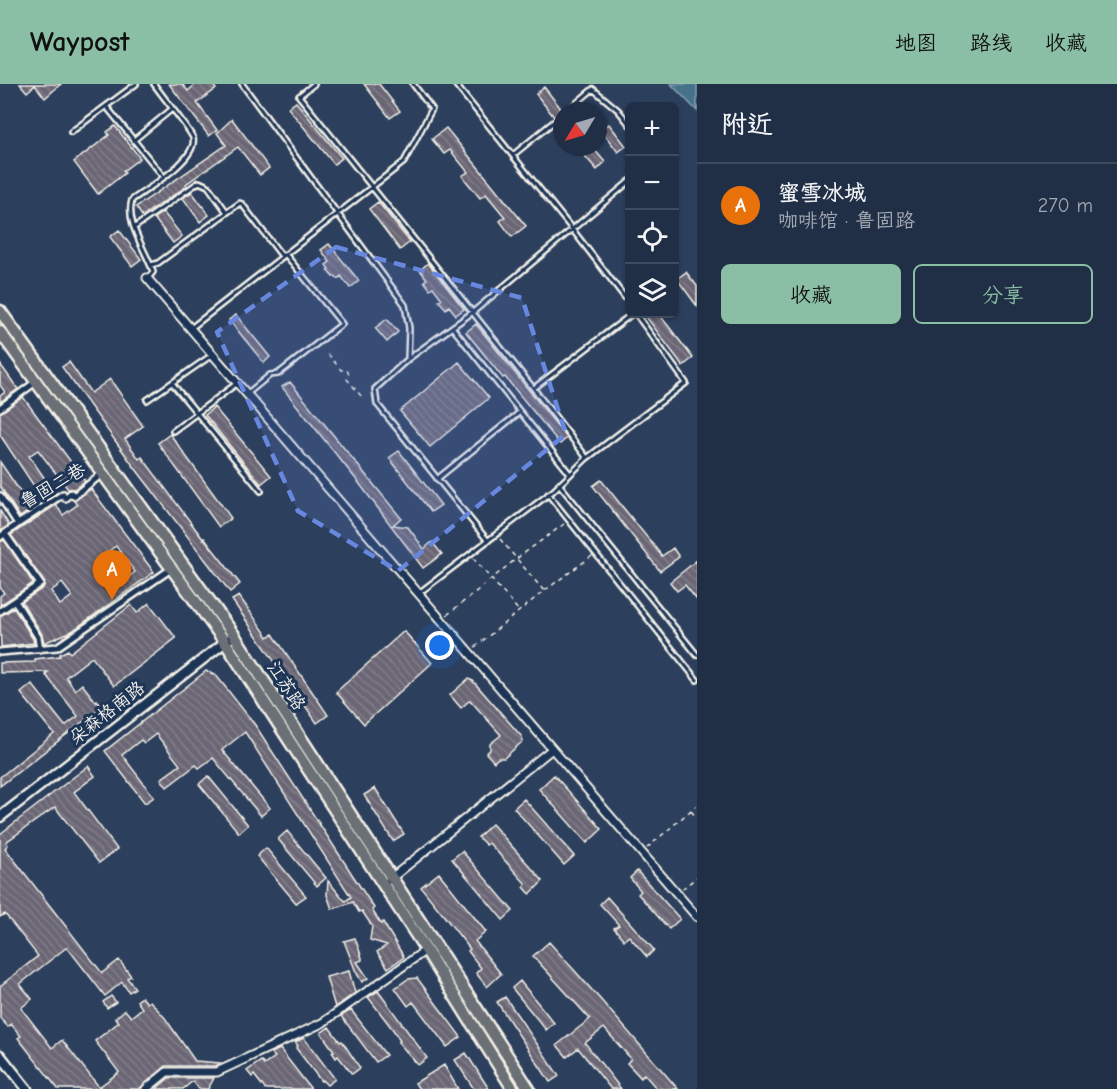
<!DOCTYPE html>
<html lang="zh">
<meta charset="utf-8">
<style>
:root{--surface:#212f46;--page:#2d3b51;--text:#f1f3f6;--muted:#a2a9b3;--line:#3e4a5f;--accent:#8abfa5}
body{margin:0;font-family:"Comic Neue","LXGW WenKai TC",sans-serif;background:var(--page);color:var(--text)}
.controls{position:absolute;right:18px;top:18px;display:grid;overflow:hidden;border-radius:9px;box-shadow:0 2px 4px #0004}
.controls button{width:54px;height:54px;display:grid;place-items:center;padding:0;border:0;border-bottom:2px solid var(--line);background:var(--surface);color:var(--text);font:30px sans-serif}
.compass{position:absolute;left:553px;top:18px;width:54px;height:54px;border-radius:50%;background:var(--surface);box-shadow:0 2px 4px #0004;rotate:232deg}
.you{position:absolute;left:440px;top:562px;width:21px;height:21px;margin:-15px;border:4px solid #fff;border-radius:50%;background:#1a73e8;box-shadow:0 0 0 9px #1a73e833}
.badge{display:grid;place-items:center;width:39px;height:39px;border-radius:50%;background:var(--accent);color:#fff;font-size:20px;font-weight:700}
.pin{position:absolute;translate:-50% -50px;filter:drop-shadow(0 2px 3px #0008)}
.pin::after{content:'';position:absolute;top:32px;width:21px;height:18px;background:inherit;clip-path:polygon(0 0,100% 0,50% 100%)}
.list{margin:0;padding:0;list-style:none}
h2{display:flex;justify-content:space-between;align-items:center;height:78px;margin:0;padding:0 24px;font-size:26px}
h2 small{font-size:20px;font-weight:400;color:var(--muted)}
.list li{display:grid;grid-template-columns:39px 1fr auto;gap:18px;align-items:center;box-sizing:border-box;height:84px;padding:0 24px;border-top:2px solid var(--line)}
.list b{display:block;font-size:22px;white-space:nowrap}
.list p{margin:0;font-size:20px;white-space:nowrap;color:var(--muted)}
.list em{font-size:20px;font-style:normal;color:var(--muted)}
.actions{display:flex;gap:12px;padding:18px 24px}
.actions a{flex:1;padding:14px 0;border:2px solid var(--accent);border-radius:9px;text-align:center;font-size:21px;color:var(--accent)}
.actions .main{background:var(--accent);color:#111}
.icon{flex:none;width:33px;height:33px;fill:none;stroke:currentColor;stroke-width:2;stroke-linecap:round;stroke-linejoin:round}
.map{position:relative;flex:none;width:697px;height:1005px;overflow:hidden}
header{display:flex;align-items:center;gap:36px;box-sizing:border-box;height:84px;padding:0 30px;background:var(--accent);color:#111}
header strong{font-size:28px}
nav{display:flex;gap:33px;margin-inline-start:auto;font-size:21px}
main{display:flex}
aside{flex:1;background:var(--surface)}
.map>svg:first-child{display:block}
</style>
<header>
<strong>Waypost</strong>
<nav><a>地图</a><a>路线</a><a>收藏</a></nav>
</header>
<main>
<div class="map">
<svg width="697" height="1005" viewBox="0 0 697 1005">
<defs>
<pattern id="building-back-hatch" width="6" height="6" patternUnits="userSpaceOnUse" patternTransform="scale(1.5)"><rect width="6" height="6" fill="#6a6674"/><path d="M-1 5l2 2M0 0l6 6M5-1l2 2" fill="none" stroke="#807c88"/></pattern>
</defs>
<rect width="100%" height="100%" fill="#2c3f5d"/>
<filter id="ink" filterUnits="userSpaceOnUse"><feTurbulence type="fractalNoise" baseFrequency=".0167" numOctaves="2"/><feDisplacementMap in="SourceGraphic" scale="12" xChannelSelector="R" yChannelSelector="G"/><feConvolveMatrix kernelMatrix="1 2 1 2 8 2 1 2 1" color-interpolation-filters="sRGB"/></filter>
<g filter="url(#ink)">
<!-- water -->
<path fill="#45718b" stroke="#8ba4b0" stroke-width="1.5" d="M671,0h26v27z"/>
<!-- building -->
<path fill="url(#building-back-hatch)" stroke="#f4f1e8" stroke-width="1.5" fill-rule="evenodd" d="M20,0h41l-16,14 -10,-13 -8,7z
M169,0h13l6,7 8,-7h16l4,5 -19,14 20,27 -8,6z
M364,0h15l21,27 -10,7z
M544,3l18,23 -8,7 -18,-23z
M296,18l46,56 -8,6 -46,-56z
M232,35l37,49 -9,7 -22,-28 -52,37 1,2 -45,30 -6,-9 90,-62 -9,-12z
M609,40l17,22 -8,6 -17,-22z
M115,42l25,32 -17,13 2,2 -27,21 -24,-32 35,-27 -2,-3z
M446,44l80,98 -14,11 -12,-16 5,-4 -19,-23 -6,4 -18,-22 6,-4 -18,-22 -6,4 -12,-15z
M577,63h15l13,15 -8,8z
M192,108l17,23 -9,7 -17,-24z
M378,118l32,40 -10,8 -31,-41z
M163,128l19,24 -9,7 -19,-25z
M119,146l22,29 -9,7 -22,-29z
M329,160l30,37 -9,7 -9,-12 -3,3 -3,-3 -2,1 -6,-7 2,-1 -3,-4 4,-3 -9,-12z
M428,179l36,46 -8,6 -7,-9 -3,3 -7,-8 3,-2 -9,-12 -3,2 -6,-8 3,-2 -7,-9z
M686,188l11,14v20l-20,-27z
M644,230h15l34,44 -10,8z
M236,231l34,42 -6,6 -35,-43z
M387,235l11,13 -11,10 -12,-14z
M476,240l91,114 -7,6 -55,-67 -2,1 -37,-46z
M69,278l22,31 19,-14 33,47 -18,13 14,20 3,-2 61,82 1,-1 36,46 -10,8 -98,-128 -70,-97z
M459,278l30,36 -59,49 -30,-36z
M0,280l18,25 -18,13v-6l5,-4 -5,-7z
M290,298l111,136 -8,7 15,2 16,22 8,-7 10,12 -19,14 -64,-85 -77,-96z
M23,313l62,84 -11,8h-6l-30,-39 -9,6 26,37 -11,8 -44,-66v-22z
M214,323l57,69 -10,8 -56,-69z
M170,350l61,84 -12,9 -61,-84z
M399,367l42,54 -10,7 -42,-54z
M0,378l32,47 -12,8 -20,-31z
M601,396l61,76 11,-8 6,9 -19,14 -67,-85z
M91,405l63,83 -82,59 -28,12 -2,-9 -20,-32 21,-14 2,-5 -34,-48 45,-30 7,10 14,-10 -3,-4zM116,462l19,26 -12,9 -20,-26zM62,499l10,13 -12,9 -9,-14z
M0,427l9,14 -9,6z
M4,456l29,43 -33,22v-9l4,-3 -4,-6v-45z
M697,476v40l-12,-15 -8,6 -7,-9z
M239,512l29,41 5,-3 55,81 -11,8 -85,-123z
M149,519l27,35 -62,48 -22,-29 -26,20 9,13 7,-6 14,18 1,-2 5,7 -102,79v-9l54,-43 -33,-41 11,-9 33,42 13,-10 -33,-42 3,-2 -48,1v-10l35,-1v-3l25,-3v-2l8,-4 2,3 61,-48 6,8z
M14,524l19,31 1,4 -33,4 -1,-31z
M404,547l28,32 -68,61 -28,-32z
M206,587l10,4 39,50 119,183 -2,2 9,14 2,-2 21,35 -16,11 -11,-16 10,-7 -17,-5 2,-14 -10,-15 -3,1 -6,-10 -21,7 -5,-14 1,-14 17,20 6,-4 -106,-165 -23,18 48,58 -9,8 -48,-58 -14,10 -3,-3 -29,22 -6,-8 19,-14 -24,-31 -12,9 -3,-3 -19,15 32,42 -9,6 -40,-52z
M468,595l5,2 49,56v5l-18,16h-6l-4,4 -8,-9 4,-3v-6l11,-9 -31,-35 -9,8 -11,-13z
M88,682l7,10 -21,16 43,57 -18,14 -44,-56 -49,35 2,3 -3,3 97,125 17,-13 12,16 -4,2 8,10 -6,4 -7,-10 -17,14 -38,-49 -47,37 12,15 -11,9 31,40 10,-8 37,47 20,-15 -24,-31 24,-19 -4,-4 10,-8 6,7 11,-9 -5,-7 5,-4 5,6 3,-2 15,17 30,43 26,2 -5,3h-50l-27,23h-81l-40,-51 3,-2 -10,-12 -3,3 -8,-9v-32l38,-30 -33,-42 -5,3v-83z
M554,691l48,54 -15,14 -48,-54z
M208,692l40,49 -9,8 -40,-49z
M375,704l29,46 -11,7 -29,-46z
M524,715l50,57 -10,9 -50,-57z
M492,740l51,57 -13,13 -6,-7 2,-3 -37,-41 -3,2 -8,-8z
M287,747l39,47 -9,8 -39,-47z
M266,764l40,48 -10,7 -39,-47z
M462,767l51,60 -10,9 -51,-61z
M637,787l43,48 -11,10 -31,-35 3,-3 -11,-13z
M439,789l47,59 -11,9 26,33 -14,13 -11,-14 5,-5 -13,-17 2,-2 -49,-62z
M607,813l47,53 -7,7 -18,-21 -5,4 -10,-12 5,-3 -19,-21z
M355,854l7,20v2l-5,2 11,16 -6,4 -6,-10 -12,-31z
M549,858l51,57 78,90h-21l-13,-15 -3,4 -14,-15 4,-4 -27,-31 -19,15 36,46h-10l-33,-41 -11,9 -10,-12 33,-26 -57,-63z
M349,887l6,22 -20,14 -9,-30z
M417,894l44,59 -14,10 -34,-45 -5,4 -13,-18 13,-9z
M520,897l34,42 -8,7 -34,-42z
M378,907l49,67 -9,7 -20,-23 2,-1 -6,-10 -26,-34z
M111,912l5,6 -9,6 -4,-6z
M505,913l54,79 -9,6 -53,-80z
M351,926l35,45 -10,7 -35,-46z
M329,943l11,15 2,-1 18,27 -8,6 -14,-18 -2,2 -4,-6 2,-1 -13,-18z
M304,954l31,41 -8,6 -5,-5 -1,1 -25,-33 2,-2 -3,-4z
M280,965l31,40h-46l-11,-14 -2,2 -5,-6 14,-10 3,4 11,-8 -4,-4z
M466,969l23,36h-15l-19,-29z
M444,981l14,24h-39l-4,-6z
M169,994h45l-6,11h-9l-6,-8 -10,8h-27z"/>
<g fill="none" stroke-linecap="round" stroke-linejoin="round">
<!-- service casing -->
<g stroke="#f4f1e8" stroke-width="8">
<path id="service" d="M242,0l163,221 4,23 -1,31
M314,0l-15,12 231,288 57,74
M455,0l117,145 58,75
M106,22l57,70
M567,27l26,-22 25,21 12,15
M71,48l65,-48
M134,56l38,-31
M513,71l49,-40
M135,143l64,-45 9,4 18,25
M151,181l7,-2 82,-60 2,1 39,51h5l56,69 -64,50 -8,1 -22,18
M149,193l4,-5c-7,-22 -28,-49 -21,-72 16,-12 66,-41 61,-62 -2,-7 -33,-45 -39,-54
M452,243l118,147
M191,244l213,-166 28,-53 -19,-25
M172,299l89,108
M534,304l98,-74
M147,316l65,-45
M173,347l63,-47
M437,395l83,-67
M559,400l138,171
M548,410l149,186
M488,457l-111,-137 -2,-15 33,-30 65,-47 157,-131
M419,509l134,-102 34,-33 99,-75 -50,-69"/>
</g>
<!-- pedestrian casing -->
<g stroke="#f4f1e8" stroke-width="10">
<path id="pedestrian" d="M0,324l37,-27
M0,412l18,28 -18,13
M18,440l45,-30 2,4 6,-5 3,3 29,-23
M15,517l23,36 2,12
M0,527l40,-27 -35,-50
M0,568l57,-5 114,-78"/>
</g>
<!-- minor casing -->
<g stroke="#f4f1e8" stroke-width="11">
<path id="minor" d="M147,194l550,639
M389,796l163,-131
M146,1005l21,-17h50l105,-49 104,-73"/>
</g>
<!-- tertiary casing -->
<g stroke="#f4f1e8" stroke-width="13">
<path id="tertiary" d="M0,733l229,-178
M0,971l27,34"/>
</g>
<!-- trunk casing -->
<g stroke="#f4f1e8" stroke-width="15">
<path id="trunk" d="M0,227l234,324 295,454
M0,248l225,310 201,308 87,139"/>
</g>
<!-- path -->
<path stroke="#f4f1e8" stroke-width="1.5" stroke-dasharray="4.5 4.5" stroke-linecap="butt" d="M328,270l13,16h6l2,5 -2,4 15,18
M500,455l44,52
M473,474l46,53
M447,531l69,-56 48,-35
M475,563l69,-56 48,-35
M691,727l6,7
M647,764l50,-43
M682,805l15,-12"/>
<!-- service -->
<use href="#service" stroke="#1d3557" stroke-width="3"/>
<!-- pedestrian -->
<use href="#pedestrian" stroke="#1d3557" stroke-width="5"/>
<!-- minor -->
<use href="#minor" stroke="#1d3557" stroke-width="7"/>
<!-- tertiary -->
<use href="#tertiary" stroke="#1d3557" stroke-width="8"/>
<!-- trunk -->
<use href="#trunk" stroke="#6b7074" stroke-width="10"/>
</g>
</g>
<!-- marked area -->
<path fill="#6887de" fill-opacity="0.2" stroke="#6887de" stroke-width="4.5" stroke-dasharray="12 8" stroke-linejoin="round" d="M336,163l186,51 44,136 -168,137 -100,-60 -81,-179z"/>
<g text-anchor="middle" dominant-baseline="central" stroke-width="6" stroke-linejoin="round" paint-order="stroke">
<!-- street labels -->
<g font-size="18" fill="#f4f1e8" stroke="#1d3557">
<text transform="translate(53 402) rotate(-30)">鲁固二巷</text>
<text transform="translate(286 602) rotate(57)">江苏路</text>
<text transform="translate(107 629) rotate(-38)">朵森格南路</text>
</g>
</g>
</svg>
<div class="controls">
<button>+</button>
<button>−</button>
<button><svg class="icon" aria-label="locate" viewBox="0 0 24 24"><circle cx="12" cy="12" r="6"/><path d="M12 2v4M12 18v4M2 12h4M18 12h4"/></svg></button>
<button><svg class="icon" aria-label="layers" viewBox="0 0 24 24"><path d="M12 4l9 5-9 5-9-5zM3 14l9 5 9-5"/></svg></button>
</div>
<svg class="compass" viewBox="-18 -18 36 36"><path d="M0-13l5 13h-10z" fill="#e53935"/><path d="M0 13l5-13h-10z" fill="#a2a9b3"/></svg>
<div class="you"></div>
<div class="pin badge" style="left:112px;top:516px;background:#e8710a">A</div>
</div>
<aside>
<h2>附近<small></small></h2>
<ul class="list">
<li><span class="badge" style="background:#e8710a">A</span><div><b>蜜雪冰城</b><p>咖啡馆 · 鲁固路</p></div><em>270 m</em></li>
</ul>
<div class="actions"><a class="main">收藏</a><a>分享</a></div>
</aside>
</main>
